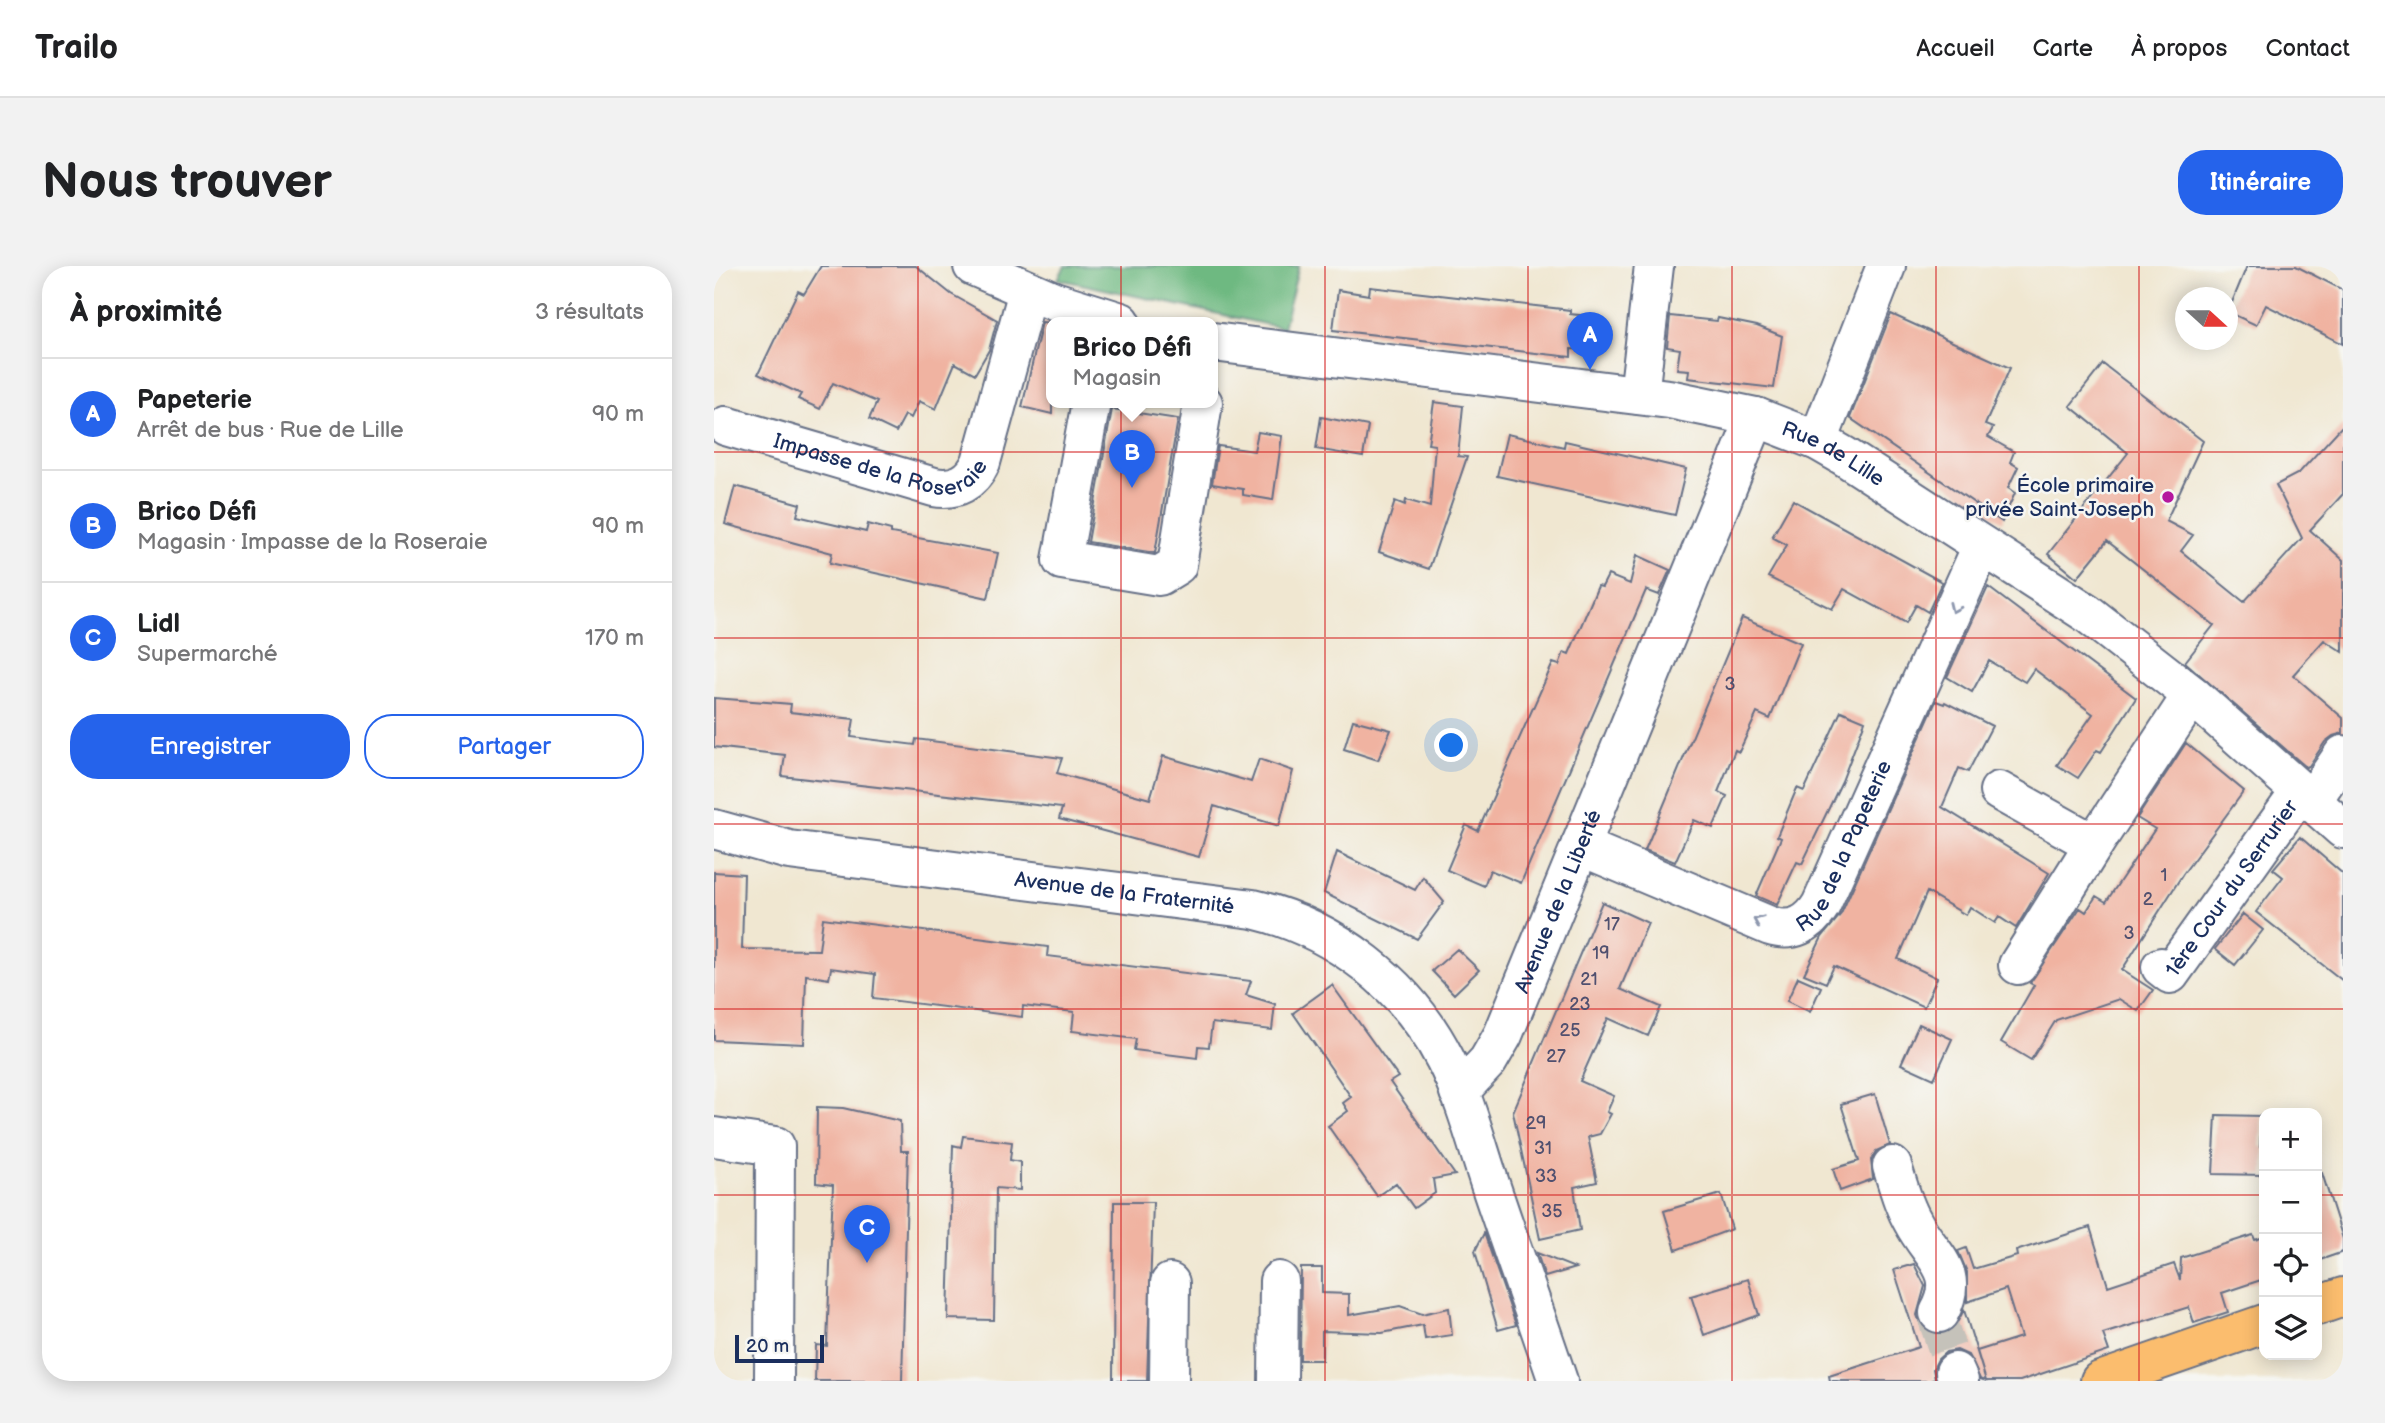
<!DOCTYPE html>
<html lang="fr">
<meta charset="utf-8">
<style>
:root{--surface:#fff;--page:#f2f2f2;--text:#202124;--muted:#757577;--line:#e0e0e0;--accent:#2563eb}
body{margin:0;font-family:"Balsamiq Sans",sans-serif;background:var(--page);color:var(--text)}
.controls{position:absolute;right:21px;bottom:21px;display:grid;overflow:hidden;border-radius:14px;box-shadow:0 4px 18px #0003}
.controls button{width:63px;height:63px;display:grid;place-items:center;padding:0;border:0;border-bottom:2px solid var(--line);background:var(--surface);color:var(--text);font:35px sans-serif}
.compass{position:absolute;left:1461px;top:21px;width:63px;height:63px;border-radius:50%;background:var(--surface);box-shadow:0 4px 18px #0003;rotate:111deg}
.scale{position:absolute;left:21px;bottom:18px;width:89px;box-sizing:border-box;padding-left:7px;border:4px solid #1b2f5e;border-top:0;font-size:19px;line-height:24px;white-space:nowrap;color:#1b2f5e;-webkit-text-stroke:5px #f6f6f2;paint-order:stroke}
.you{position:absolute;left:738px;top:480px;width:24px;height:24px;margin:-18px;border:5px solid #fff;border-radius:50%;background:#1a73e8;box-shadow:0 0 0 10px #1a73e833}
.badge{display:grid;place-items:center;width:46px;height:46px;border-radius:50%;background:var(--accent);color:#fff;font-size:23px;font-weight:700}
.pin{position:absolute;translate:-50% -58px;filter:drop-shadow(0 2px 4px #0008)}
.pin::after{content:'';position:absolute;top:37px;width:24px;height:21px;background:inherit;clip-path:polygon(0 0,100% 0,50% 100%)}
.popup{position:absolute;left:332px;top:51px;width:172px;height:91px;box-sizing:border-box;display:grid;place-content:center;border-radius:14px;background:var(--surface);filter:drop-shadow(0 2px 5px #0005);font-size:23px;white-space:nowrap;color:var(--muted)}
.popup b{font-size:26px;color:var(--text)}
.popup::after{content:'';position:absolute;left:50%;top:100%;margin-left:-14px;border:14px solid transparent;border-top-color:var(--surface)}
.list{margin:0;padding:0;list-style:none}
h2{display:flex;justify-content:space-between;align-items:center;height:91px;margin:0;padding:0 28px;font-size:30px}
h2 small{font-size:23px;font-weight:400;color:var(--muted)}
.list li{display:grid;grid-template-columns:46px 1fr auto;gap:21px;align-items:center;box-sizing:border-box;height:112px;padding:0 28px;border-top:2px solid var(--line)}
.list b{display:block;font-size:26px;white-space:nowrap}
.list p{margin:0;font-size:23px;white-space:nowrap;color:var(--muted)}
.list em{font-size:23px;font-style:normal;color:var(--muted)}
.actions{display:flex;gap:14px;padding:21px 28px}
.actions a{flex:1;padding:16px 0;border:2px solid var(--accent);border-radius:28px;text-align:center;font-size:24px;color:var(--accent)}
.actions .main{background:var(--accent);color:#fff}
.icon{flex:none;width:38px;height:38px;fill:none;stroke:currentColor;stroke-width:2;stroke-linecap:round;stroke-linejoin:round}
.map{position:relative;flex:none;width:1629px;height:1115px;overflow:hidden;border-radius:28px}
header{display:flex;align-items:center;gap:42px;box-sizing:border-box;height:98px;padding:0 35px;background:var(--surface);border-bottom:2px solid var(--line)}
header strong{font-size:33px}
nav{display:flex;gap:38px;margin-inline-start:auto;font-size:24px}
.intro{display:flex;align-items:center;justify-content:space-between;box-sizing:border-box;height:168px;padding:0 42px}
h1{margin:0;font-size:49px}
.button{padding:18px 32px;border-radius:28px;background:var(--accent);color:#fff;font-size:24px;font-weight:700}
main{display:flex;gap:42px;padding:0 42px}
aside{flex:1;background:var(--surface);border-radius:28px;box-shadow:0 4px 18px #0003}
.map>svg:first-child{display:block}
</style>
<header>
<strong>Trailo</strong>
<nav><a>Accueil</a><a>Carte</a><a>À propos</a><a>Contact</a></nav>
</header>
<div class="intro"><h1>Nous trouver</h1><a class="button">Itinéraire</a></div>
<main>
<aside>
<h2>À proximité<small>3 résultats</small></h2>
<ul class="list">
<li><span class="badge">A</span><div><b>Papeterie</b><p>Arrêt de bus · Rue de Lille</p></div><em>90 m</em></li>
<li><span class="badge">B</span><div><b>Brico Défi</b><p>Magasin · Impasse de la Roseraie</p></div><em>90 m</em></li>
<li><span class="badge">C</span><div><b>Lidl</b><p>Supermarché</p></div><em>170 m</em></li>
</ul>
<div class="actions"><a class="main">Enregistrer</a><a>Partager</a></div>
</aside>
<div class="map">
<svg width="1629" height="1115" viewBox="0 0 1629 1115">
<rect width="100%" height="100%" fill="#f6f6f2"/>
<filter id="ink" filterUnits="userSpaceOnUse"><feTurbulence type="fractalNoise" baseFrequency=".0143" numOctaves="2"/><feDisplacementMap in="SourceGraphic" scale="14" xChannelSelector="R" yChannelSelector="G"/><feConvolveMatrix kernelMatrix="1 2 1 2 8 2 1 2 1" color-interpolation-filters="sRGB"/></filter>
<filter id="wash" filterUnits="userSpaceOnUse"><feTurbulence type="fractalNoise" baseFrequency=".00686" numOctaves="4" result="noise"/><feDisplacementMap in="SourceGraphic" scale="28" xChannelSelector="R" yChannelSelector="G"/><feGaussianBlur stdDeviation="1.57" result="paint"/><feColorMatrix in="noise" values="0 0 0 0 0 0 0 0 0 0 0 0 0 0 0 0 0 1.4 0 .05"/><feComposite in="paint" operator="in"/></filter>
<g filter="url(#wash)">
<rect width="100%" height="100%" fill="#f0e7d1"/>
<!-- forest -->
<path fill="#6eb981" stroke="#447470" stroke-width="2" d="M351,0h234l-16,62 -225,-49z"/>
<g id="blocks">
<!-- building -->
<path fill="#f0b3a1" d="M107,0h95l35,28 46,26 -8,30 -14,24 -20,-11 -19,46 -17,-8 -8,17 -6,-3 -9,17 -27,-13 8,-17 -44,-19 -13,26 -22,-10 3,-5 -43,-20 40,-83 6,3z
M1533,0h49l47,24v54l-77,-39 -10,20 -28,-13z
M656,21l200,23v4l18,2 -5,34 -12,-1v8l-238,-27 5,-40 31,5z
M1177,48l119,54 -25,57 8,3 -5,9 26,15 -4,10 8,5 -10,21 7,5 -13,29 -152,-104z
M956,50l47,5 1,-3 39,8 25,10 -8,52 -86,-10 1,-8 -12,-1 3,-20 -13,-2z
M328,56l10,1v91l-30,-7z
M1389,98l100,77 -37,80 27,14 -12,16 63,51 58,-64 -26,-53 23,-12 44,-48v69l-33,36 33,30v92l-19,-12 -31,35 50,43v15l-10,3 -8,6 -16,24 -3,1 -121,-105 29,-37 -107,-84 -30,37 -29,-24 80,-101 -58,-47z
M720,136l29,4 -5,50 9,1 -38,112 -50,-17 16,-51 10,4 1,-5 24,7 5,-62 -7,-1z
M398,143l66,10 -23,134 -67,-11z
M607,151l47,9 -5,31 -47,-8z
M544,166l24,4 -9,64 -30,-5v-6l-31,-5 6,-38 36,5z
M793,168l57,13 1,-6 121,28 -11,46 -178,-39z
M21,220l65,18 -3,12 69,16 2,-8 23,6v3l107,20 -10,45 -158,-35 2,-10 -107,-29z
M1079,234l149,82 -14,30 -12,-7 -10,18 -62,-34 -12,20 -64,-32 19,-32 -15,-8z
M923,289l33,15 -11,25 -13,-5 -125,293 -31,-13 -6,16 -37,-16 19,-45 12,6 75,-168 6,2 5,-13 5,2 29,-68 4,1 6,-12 22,9z
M1274,321l148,111 -35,54 -4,-2 -19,28 -21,-13 36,-51 -59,-45 -9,13 -36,-21 -17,31 -25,-15z
M1028,352l59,25 -31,76 -13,-6 -18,39 -4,-2 -17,42 9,4 -14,32 -19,-8 -19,42 -30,-12z
M0,432l77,6 -1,8 64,7 -3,18 64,8 1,-6 146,19 -5,15 93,26 13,-43 88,26 8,-23 34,12 -14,55 -65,-20 -15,51 -140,-38 3,-11 -280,-32 3,-21 -71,-8z
M1222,435l8,3 1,-2 47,24 -24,46 -9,-4 -17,39 107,66 -33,55 -17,-11 -4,6 -25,-16 -4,8 -39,-23 -29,67 39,19 -13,29 -90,-41 -8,17 -22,-9 18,-37 19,-23z
M1127,445l24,10 -23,60 -40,83 -5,-2 -20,43 -21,-9 25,-58 -4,-2 20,-48 7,3z
M639,454l38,10 -13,30 -34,-11z
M1472,477l58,48 -61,83 -61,96 31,20 -15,21 -19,-12 -63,21 -25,40 -30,-18 33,-57 -4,-2 50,-75 6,4 10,-16 10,6 49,-73 -18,-11z
M1586,571l43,37v107l-87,-69 27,-35 -10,-8z
M623,586l78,38 8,-13 21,25 -27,37 -93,-46z
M0,606l30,2 -2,75 77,1 4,-32 225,29 -1,9 204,25 -5,14 29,9 -3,26 -60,-7 -3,24 -11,-1 -1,12 -63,-8 2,-11 -64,-8 2,-19 -51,-6 -1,11 -149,-19 2,-24 -44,-6 -2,11 -23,-4 -2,69 -90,-4z
M888,636l46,21 -28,66 41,18 -13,29 -40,-18 -28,63 34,15 -7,16 4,2 -11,20 -12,3 9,45 -23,5 6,43 -40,9 -27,-127z
M1529,648l20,16 -28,35 -20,-16z
M743,683l22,21 -25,24 -22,-23z
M1084,711l23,10 -11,25 -23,-11z
M618,719l66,92 -8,5 65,93 -22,4 2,14 -21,15 -18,-25 -19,13 -49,-70 20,-15 -5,-8 8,-6 -58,-84z
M1205,758l33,15 -18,40 -33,-15z
M1161,828l15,51 -14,6 -5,9 2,19 -33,12 -7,-22 26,-8 -18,-57z
M103,841l26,1 57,13 1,30h7l-6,230h-87l1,-36 11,1 6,-161 -17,-2z
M1502,849l46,1 -2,31h4v28l-51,-1z
M249,870l49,6 -2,18 10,2v28l-24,-2 -2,132 -46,-1 5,-174 8,2z
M1603,907h5l21,66v13l-26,9z
M1007,928l11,35 -56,21 -12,-39z
M400,936h39l-6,179h-34z
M1376,961l18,59 66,-22 6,16 1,-22 72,-23 2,5 9,-3v42l-42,14 6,19 -34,11 -5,-16 -86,27 6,17 -89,30h-34l-9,-30 44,-14 -15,-48 -39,13v-30l-9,-21 8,-3 7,21 44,-13 -1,-5z
M770,967l32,92 -18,5 -23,-79z
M823,987l38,15 -30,9z
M1200,998l11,22 -8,29 4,11 9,7 12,2 11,-5 11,-20 22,71 -6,-2 -12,-24 -11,-5 -11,2 -8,7 -5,10 2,10 -5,2h-100l-1,-5 90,-29 -25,-77z
M587,1002h21v25l27,1v21l51,-9 22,8 27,-6 3,27 -27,4 -2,-14 -41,8 -60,-2v29h-22z
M1034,1013l11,36 -55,20 -13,-39z"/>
</g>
</g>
<g filter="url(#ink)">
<use href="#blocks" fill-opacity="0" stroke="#666f86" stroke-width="2"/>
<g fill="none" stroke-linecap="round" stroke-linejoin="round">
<!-- minor-tunnel -->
<path stroke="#c5c2ba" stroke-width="38" stroke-dasharray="38 19" stroke-linecap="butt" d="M1225,1047l-1,9 17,50"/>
<!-- minor casing -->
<g stroke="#666f86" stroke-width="42">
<g id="minor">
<path d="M259,0l81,35 67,21"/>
<path id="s1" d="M499,76l456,57 87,18 62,24 26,15 243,157 105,82 151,134"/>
<path d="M925,129l15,-129"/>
<path d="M377,136l-29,158 97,16 18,-11 26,-162"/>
<path id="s2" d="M12,160l208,61c22,4 38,-5 47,-25l47,-171"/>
<path d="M1104,175l68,-175"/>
<path d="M1285,525l95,53 98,-149"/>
<path d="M1597,536l32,-47"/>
<path id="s3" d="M0,563l75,21 464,59c81,19 154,75 192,150 20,39 31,83 45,125 22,66 46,131 68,197"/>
<path id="s4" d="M866,580l190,80c22,7 39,-1 51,-21l161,-359"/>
<path d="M1304,699l76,-121"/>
<path id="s5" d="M1447,701l9,7 130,-182"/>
<path id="s6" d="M745,826l29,-31 15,-26 253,-618"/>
<path d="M0,871l61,9 -1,235"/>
<path d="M1178,900c6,19 11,39 21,56 18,35 49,49 26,91"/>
<path d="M1241,1106l4,9"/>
<path d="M455,1115l1,-98"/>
<path d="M564,1115l1,-100"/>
</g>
</g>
<!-- major casing -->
<g stroke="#666f86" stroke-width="42">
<path id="major" d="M1603,1040l26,-9
M1386,1115l164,-57"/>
</g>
<!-- minor -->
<use href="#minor" stroke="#fff" stroke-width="38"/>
<!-- major -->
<use href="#major" stroke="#fbbd6e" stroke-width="38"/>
</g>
<!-- one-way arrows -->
<defs><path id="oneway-chevron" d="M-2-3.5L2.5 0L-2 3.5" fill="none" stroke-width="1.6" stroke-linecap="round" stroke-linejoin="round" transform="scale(1.75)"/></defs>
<g stroke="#8d97ae">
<use href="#oneway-chevron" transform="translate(1240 342) rotate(114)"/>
<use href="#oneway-chevron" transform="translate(1044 655) rotate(-157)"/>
</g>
</g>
<!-- grid -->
<path fill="none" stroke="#d62828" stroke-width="2" stroke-opacity="0.55" d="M204,0v1115M407,0v1115M611,0v1115M814,0v1115M1018,0v1115M1222,0v1115M1425,0v1115M0,186h1629M0,372h1629M0,558h1629M0,743h1629M0,929h1550M1603,929h26"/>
<!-- markers -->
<circle fill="#b5179e" stroke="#f6f6f2" stroke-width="2.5" cx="1454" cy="231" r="7"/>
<g text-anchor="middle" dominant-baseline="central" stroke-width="5" stroke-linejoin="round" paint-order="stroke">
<!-- number labels -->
<g font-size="18" fill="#50506f">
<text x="1016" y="418">3</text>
<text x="1450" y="609">1</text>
<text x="1434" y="633">2</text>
<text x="898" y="658">17</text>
<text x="1415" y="667">3</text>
<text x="887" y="687">19</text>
<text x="875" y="713">21</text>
<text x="866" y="738">23</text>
<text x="856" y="764">25</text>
<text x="842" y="790">27</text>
<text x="822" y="857">29</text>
<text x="829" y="882">31</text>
<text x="832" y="910">33</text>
<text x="838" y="945">35</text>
</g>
<!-- street labels -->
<g font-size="21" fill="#1b2f5e" stroke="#f6f6f2">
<text stroke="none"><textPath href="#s2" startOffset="163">Impasse de la Roseraie</textPath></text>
<text stroke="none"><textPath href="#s1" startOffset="634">Rue de Lille</textPath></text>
<text stroke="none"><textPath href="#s4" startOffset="329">Rue de la Papeterie</textPath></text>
<text stroke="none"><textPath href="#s5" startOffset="117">1ère Cour du Serrurier</textPath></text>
<text stroke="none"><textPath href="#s3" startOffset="416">Avenue de la Fraternité</textPath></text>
<text stroke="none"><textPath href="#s6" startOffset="217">Avenue de la Liberté</textPath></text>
</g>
<!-- poi labels -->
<g font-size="21" fill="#1b2f5e" stroke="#f6f6f2" text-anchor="end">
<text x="1440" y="219">École primaire<tspan x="1440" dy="24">privée Saint-Joseph</tspan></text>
</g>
</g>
</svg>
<div class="controls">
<button>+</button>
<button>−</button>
<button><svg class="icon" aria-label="locate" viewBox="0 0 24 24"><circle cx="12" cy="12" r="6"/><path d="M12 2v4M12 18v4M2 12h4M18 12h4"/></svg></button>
<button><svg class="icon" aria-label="layers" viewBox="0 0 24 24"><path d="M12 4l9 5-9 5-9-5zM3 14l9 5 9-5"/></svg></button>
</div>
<svg class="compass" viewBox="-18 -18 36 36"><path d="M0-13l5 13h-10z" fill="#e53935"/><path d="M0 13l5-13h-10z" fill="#757577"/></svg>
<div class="scale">20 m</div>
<div class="you"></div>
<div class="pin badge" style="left:876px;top:104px">A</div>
<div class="pin badge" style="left:418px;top:222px">B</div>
<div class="popup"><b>Brico Défi</b>Magasin</div>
<div class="pin badge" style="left:153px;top:997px">C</div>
</div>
</main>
